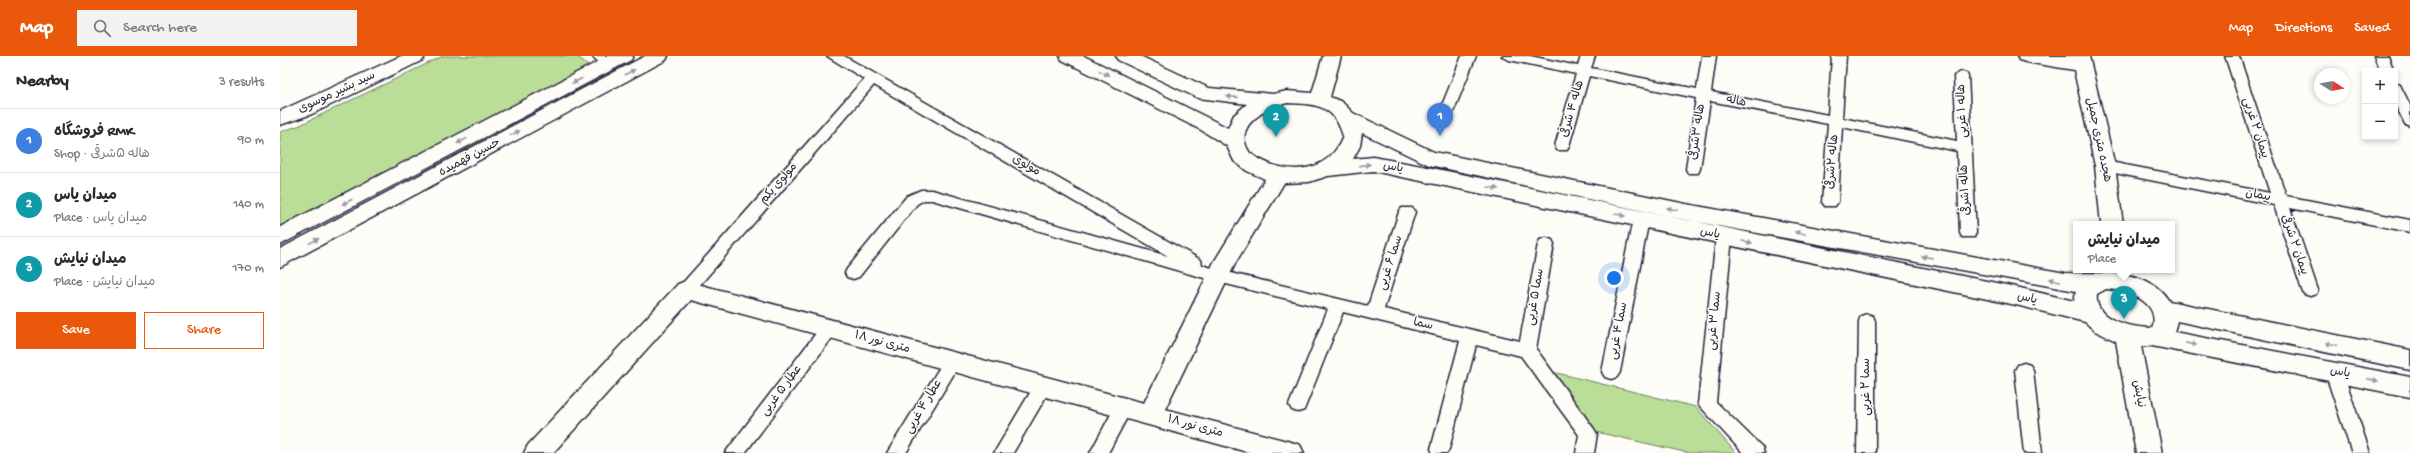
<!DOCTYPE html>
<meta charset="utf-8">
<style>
:root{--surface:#fff;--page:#f2f2f3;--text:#2b2b33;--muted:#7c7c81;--line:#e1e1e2;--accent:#ea580c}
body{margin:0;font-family:"Gochi Hand","Playpen Sans Arabic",sans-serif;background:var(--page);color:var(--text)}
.controls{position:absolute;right:12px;top:12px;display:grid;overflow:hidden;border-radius:0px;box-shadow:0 2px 6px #0003}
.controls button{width:36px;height:36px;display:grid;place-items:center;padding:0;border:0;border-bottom:1px solid var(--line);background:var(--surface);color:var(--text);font:20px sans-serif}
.compass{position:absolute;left:2034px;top:12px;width:36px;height:36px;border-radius:50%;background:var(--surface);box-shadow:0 2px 6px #0003;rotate:101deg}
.you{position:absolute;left:1334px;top:222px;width:14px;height:14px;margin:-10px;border:3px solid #fff;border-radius:50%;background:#1a73e8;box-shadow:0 0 0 6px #1a73e833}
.badge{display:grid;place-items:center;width:26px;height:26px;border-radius:50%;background:var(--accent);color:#fff;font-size:13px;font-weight:700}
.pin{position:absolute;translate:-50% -33px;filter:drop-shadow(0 1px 2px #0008)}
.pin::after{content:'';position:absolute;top:21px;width:14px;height:12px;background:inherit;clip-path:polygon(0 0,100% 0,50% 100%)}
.popup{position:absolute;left:1793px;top:165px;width:102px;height:52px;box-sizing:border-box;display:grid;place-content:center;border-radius:0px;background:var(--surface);filter:drop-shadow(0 1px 3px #0005);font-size:13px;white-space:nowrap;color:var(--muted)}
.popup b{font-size:15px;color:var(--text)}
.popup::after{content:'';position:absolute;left:50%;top:100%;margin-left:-8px;border:8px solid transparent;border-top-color:var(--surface)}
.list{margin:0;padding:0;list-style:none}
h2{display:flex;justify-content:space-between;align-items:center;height:52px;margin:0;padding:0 16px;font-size:17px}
h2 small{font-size:13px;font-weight:400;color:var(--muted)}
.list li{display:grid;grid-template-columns:26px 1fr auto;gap:12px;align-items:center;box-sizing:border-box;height:64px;padding:0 16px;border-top:1px solid var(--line)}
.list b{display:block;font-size:15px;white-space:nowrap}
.list p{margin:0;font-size:13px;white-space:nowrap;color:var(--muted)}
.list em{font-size:13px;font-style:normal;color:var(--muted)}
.actions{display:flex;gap:8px;padding:12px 16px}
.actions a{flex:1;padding:9px 0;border:1px solid var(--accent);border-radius:0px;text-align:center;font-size:14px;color:var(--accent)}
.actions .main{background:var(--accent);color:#fff}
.icon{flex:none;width:22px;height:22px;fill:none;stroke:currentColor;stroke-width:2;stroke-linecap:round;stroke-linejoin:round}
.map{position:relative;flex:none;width:2130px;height:397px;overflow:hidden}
header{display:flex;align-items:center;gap:24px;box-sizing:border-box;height:56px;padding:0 20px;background:var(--accent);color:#fff}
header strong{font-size:19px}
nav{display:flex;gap:22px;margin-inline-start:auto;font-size:14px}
.search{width:280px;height:36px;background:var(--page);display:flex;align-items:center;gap:10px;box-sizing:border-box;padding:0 14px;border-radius:0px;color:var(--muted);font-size:15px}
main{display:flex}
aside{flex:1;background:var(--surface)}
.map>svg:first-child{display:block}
</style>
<header>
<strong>Map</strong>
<div class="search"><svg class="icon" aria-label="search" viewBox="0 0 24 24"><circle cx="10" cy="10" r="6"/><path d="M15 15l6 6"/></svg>Search here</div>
<nav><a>Map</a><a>Directions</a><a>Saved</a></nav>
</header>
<main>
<aside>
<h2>Nearby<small>3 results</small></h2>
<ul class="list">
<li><span class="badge" style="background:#3f7fe0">1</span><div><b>فروشگاه RMK</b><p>Shop · هاله ۵شرقی</p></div><em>90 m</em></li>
<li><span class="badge" style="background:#0f9aa8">2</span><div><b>میدان یاس</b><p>Place · میدان یاس</p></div><em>140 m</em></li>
<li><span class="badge" style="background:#0f9aa8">3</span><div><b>میدان نیایش</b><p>Place · میدان نیایش</p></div><em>170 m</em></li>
</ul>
<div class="actions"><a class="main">Save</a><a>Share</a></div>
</aside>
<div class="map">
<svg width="2130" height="397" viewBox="0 0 2130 397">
<rect width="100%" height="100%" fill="#fdfcf7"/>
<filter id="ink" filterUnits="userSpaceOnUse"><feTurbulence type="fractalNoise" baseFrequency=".025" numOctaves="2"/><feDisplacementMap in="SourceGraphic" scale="8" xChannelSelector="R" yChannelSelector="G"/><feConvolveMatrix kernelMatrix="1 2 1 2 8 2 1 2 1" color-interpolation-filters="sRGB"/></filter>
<g filter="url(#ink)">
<!-- green -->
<path fill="#badd97" stroke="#6e8069" d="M163,0h133l14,10 -310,162v-96l18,-6z
M1273,316l143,35 40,46h-47l-93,-21z"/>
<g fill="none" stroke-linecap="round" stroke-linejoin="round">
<!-- street casing -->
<g stroke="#22223b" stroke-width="3">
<path id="street" d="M312,0h16l8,8 -7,4 -5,-1z
M547,0h17l357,204 1,5 16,5 150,36 31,-94 3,-4h10l3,4 -31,97 136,32 18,-97 2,-4 6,-2 6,2 2,4 -18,105 58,80 3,5 -3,19h-18l3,-18 -58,-79 -45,-11 -27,104 -2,4h-14l-2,-4 29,-108 -117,-29 -39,98 -6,2 -6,-2 -3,-5 39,-96 -110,-27 -286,-82h-8l-7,4 -58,73 -6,2 -6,-2 -2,-4 2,-4 60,-73 14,-6h11l236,66 -294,-171 -182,209 -6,2 -6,-2 -2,-4 2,-4 184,-207z
M1182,0h14l-26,64 -2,3h-10l-2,-3z
M1222,0h28l48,10 3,-10h14l-4,12 106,21 5,-33h14l-5,36 117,23 4,-59h14l-4,62 115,23 -3,-65 7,-4 5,1 2,3 8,157 -2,4h-12l-2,-4 -3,-82 -115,-24 -4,75 -3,4h-10l-3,-4 6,-78 -118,-23 -10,68 -2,4h-10l-2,-4 10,-71 -107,-22 -20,70 -2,4h-10l-2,-4 21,-72 -67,-14z
M1945,0h14l47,140 124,24v12l-120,-24 28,82 -2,4 -6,2 -6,-2 -2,-4 -28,-85 -169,-34 -5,-1 -2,-4 2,-4 5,-1 165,32z
M2094,0h14l6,15h-14z
M2115,27l5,2 10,20v21l-5,-2 -10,-20z
M1361,157l6,2 2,4 -29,153 -3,5 -6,2 -6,-2 -3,-5 31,-153 2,-4z
M1444,175l6,2 2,4 -16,165 46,45 2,6h-21l-45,-49 18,-167 2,-4z
M1587,258l6,2 2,5v132h-18l2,-132 2,-5z
M549,266l6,2 2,5 -2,5 -90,119h-20l98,-129z
M672,299l6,2 3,5 -55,91h-19l59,-96z
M1744,307l6,2 3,5 9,83h-18l-9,-83 3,-5z
M2054,309l6,2 3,5 27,81h-18l-27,-81 3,-5z
M763,323l6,2 3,5 -39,67h-19l43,-72z
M843,345l6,2 3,5 -24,45h-18l27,-50z"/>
</g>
<!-- secondary casing -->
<g stroke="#22223b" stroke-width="3">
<path id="secondary" d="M121,0h24l-2,4 -111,54 -32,11v-14z
M329,0h24l-2,4 -351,185v-18z
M365,0h23l-2,4 -386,207v-18z
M780,0h24l144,72 6,-13 13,-11 -49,-6 -80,-38 -2,-4h24l69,32 64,6 14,-3 25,2 11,-37h18l-11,41 12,5 11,11 81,39 252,52 379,69c37,2 81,-8 104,28l241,49v20l-233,-49 -3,11 236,45v20l-258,-51h-11l21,107h-26l-20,-112 -21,-10 -10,-9 -69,-17 -643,-134 -45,5 -19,6 -25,1 -48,79 -71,147 126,33 9,3 4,8h-53l-560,-153 -138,153h-29l4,-8 150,-161 8,-3 458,122 70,-141 51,-83 -18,-8 -13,-10 -7,-15 -26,-16 -139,-70zM1007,47c30,1 47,2 56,33 -15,41 -62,40 -93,17 -19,-27 16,-45 37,-50zM1082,77l67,32 257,55 390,71 -2,10 -58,-14 -594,-121 -49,-9 -20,2 7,-13zM1826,233c19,1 53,11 47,37l-3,2c-19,-1 -57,-7 -53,-34z
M1737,0h72l26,110 8,58h-22l-6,-58 -21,-96 -48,-8 -7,-2z"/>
</g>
<!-- street -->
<use href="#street" fill="#fdfcf7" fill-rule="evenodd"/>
<!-- secondary -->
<use href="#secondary" fill="#fdfcf7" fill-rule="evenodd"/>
</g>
<!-- one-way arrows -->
<defs><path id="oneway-solid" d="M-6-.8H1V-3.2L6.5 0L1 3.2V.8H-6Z"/></defs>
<g fill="#9a9aa2">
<use href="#oneway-solid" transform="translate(350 16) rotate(-28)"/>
<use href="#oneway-solid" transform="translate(824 17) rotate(26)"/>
<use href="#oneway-solid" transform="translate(297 25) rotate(152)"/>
<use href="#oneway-solid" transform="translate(952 41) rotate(-175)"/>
<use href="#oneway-solid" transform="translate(235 77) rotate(-28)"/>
<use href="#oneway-solid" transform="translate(182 85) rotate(152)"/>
<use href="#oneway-solid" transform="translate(1085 109) rotate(-6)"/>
<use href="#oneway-solid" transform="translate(1213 132) rotate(12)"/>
<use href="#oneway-solid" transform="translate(67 146) rotate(152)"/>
<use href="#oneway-solid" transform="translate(1392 153) rotate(-168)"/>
<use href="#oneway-solid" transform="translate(1340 159) rotate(12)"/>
<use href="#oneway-solid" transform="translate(1520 177) rotate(-170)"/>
<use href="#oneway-solid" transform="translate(34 185) rotate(-28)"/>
<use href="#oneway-solid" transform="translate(1467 186) rotate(12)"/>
<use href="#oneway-solid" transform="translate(1647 201) rotate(-169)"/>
<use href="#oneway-solid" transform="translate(1775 224) rotate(-170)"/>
<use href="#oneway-solid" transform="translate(1911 288) rotate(11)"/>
<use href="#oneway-solid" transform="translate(2051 288) rotate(-169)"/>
<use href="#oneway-solid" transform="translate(2093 324) rotate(12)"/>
</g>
</g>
<g text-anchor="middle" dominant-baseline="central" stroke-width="3" stroke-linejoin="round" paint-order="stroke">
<!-- street labels -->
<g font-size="12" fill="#22223b" stroke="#fdfcf7">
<text transform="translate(57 37) rotate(-25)">سید بشیر موسوی</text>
<text transform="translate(1456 46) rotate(11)">هاله</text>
<text transform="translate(1293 53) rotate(-74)">هاله ۴ شرقی</text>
<text transform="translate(1683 55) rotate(-92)">هاله ۱ غربی</text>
<text transform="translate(1975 72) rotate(72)">پیمان ۲ غربی</text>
<text transform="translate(1418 76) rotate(-82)">هاله ۳شرقی</text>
<text transform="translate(1818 84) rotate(78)">هجده متری جمیل</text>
<text transform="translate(190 102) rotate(-28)">حسین فهمیده</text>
<text transform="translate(1553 106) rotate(-85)">هاله ۲شرقی</text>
<text transform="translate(746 110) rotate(30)">مولوی</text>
<text transform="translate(1113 112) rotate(10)">یاس</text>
<text transform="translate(499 128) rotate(-49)">مولوی یکم</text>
<text transform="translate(1686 134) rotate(-93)">هاله ۱شرقی</text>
<text transform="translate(1978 140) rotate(11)">پیمان</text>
<text transform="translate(1430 178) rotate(12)">یاس</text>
<text transform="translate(2014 189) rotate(71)">پیمان ۲ شرقی</text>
<text transform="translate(1111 207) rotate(-72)">سما ۶ غربی</text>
<text transform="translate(1256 241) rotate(-80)">سما ۵ غربی</text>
<text transform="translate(1747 243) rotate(13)">یاس</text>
<text transform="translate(1435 265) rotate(-84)">سما ۳ غربی</text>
<text transform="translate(1143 269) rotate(13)">سما</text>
<text transform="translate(1339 275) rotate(-79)">سما ۴ غربی</text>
<text transform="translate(602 287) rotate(15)">۱۸ متری نور</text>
<text transform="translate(2060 317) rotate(11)">یاس</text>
<text transform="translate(1587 331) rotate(-90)">سما ۲ غربی</text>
<text transform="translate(502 335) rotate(-53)">عطار ۵ غربی</text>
<text transform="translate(1858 338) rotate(79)">نیایش</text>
<text transform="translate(644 351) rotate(-59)">عطار ۴ غربی</text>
<text transform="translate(915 371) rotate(15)">۱۸ متری نور</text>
</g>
</g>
</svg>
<div class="controls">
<button>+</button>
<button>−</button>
</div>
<svg class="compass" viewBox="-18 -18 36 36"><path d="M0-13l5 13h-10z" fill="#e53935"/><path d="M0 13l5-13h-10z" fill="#7c7c81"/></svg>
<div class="you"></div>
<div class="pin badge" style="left:1160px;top:80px;background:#3f7fe0">1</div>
<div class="pin badge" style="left:996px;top:81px;background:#0f9aa8">2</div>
<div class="pin badge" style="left:1844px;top:263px;background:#0f9aa8">3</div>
<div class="popup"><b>میدان نیایش</b>Place</div>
</div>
</main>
